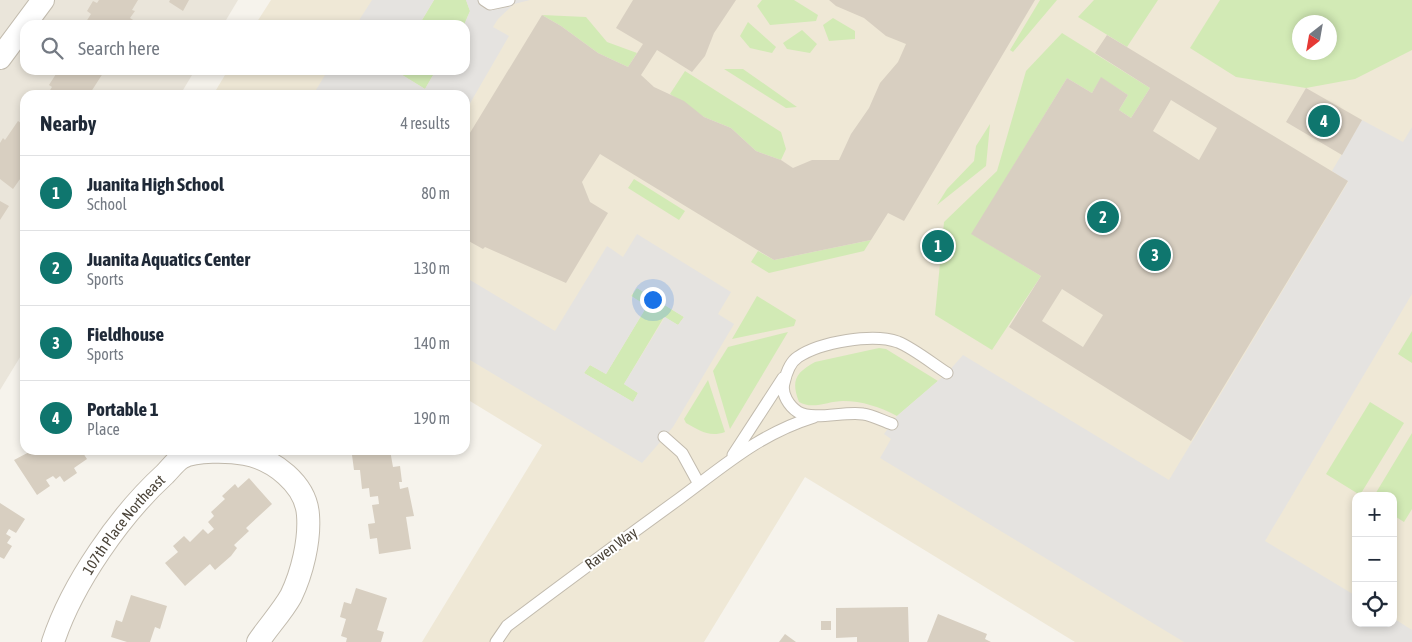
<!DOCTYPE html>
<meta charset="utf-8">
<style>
:root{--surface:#fff;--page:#f6f6f7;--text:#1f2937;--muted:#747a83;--line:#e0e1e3;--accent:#0f766e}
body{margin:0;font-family:"Asap Condensed",sans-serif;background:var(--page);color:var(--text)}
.controls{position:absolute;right:15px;bottom:15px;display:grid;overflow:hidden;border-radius:10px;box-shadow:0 2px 8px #0003}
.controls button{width:45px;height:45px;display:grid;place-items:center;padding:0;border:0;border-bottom:1px solid var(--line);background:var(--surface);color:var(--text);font:25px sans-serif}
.compass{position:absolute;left:1292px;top:15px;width:45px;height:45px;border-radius:50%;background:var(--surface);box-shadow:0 2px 8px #0003;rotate:211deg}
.you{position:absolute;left:652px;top:299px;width:18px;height:18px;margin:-12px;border:4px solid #fff;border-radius:50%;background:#1a73e8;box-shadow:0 0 0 8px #1a73e833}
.badge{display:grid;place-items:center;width:32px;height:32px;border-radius:50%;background:var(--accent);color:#fff;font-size:16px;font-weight:700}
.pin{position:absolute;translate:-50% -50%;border:2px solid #fff;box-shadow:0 1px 5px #0006}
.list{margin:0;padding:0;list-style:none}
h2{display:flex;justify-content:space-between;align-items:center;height:65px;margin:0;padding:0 20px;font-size:21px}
h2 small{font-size:16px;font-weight:400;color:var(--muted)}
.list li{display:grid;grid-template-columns:32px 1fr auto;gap:15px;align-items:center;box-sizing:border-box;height:75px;padding:0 20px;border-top:1px solid var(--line)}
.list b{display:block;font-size:19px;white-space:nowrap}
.list p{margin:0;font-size:16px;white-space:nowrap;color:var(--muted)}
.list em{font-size:16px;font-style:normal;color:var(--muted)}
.icon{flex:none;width:28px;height:28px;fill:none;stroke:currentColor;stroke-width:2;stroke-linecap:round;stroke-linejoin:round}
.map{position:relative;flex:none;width:1412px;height:642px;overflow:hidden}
.search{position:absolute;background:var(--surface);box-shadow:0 2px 8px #0003;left:20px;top:20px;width:450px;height:55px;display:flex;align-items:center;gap:12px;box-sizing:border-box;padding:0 18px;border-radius:15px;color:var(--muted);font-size:19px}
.panel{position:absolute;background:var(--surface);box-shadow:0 2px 8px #0003;left:20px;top:90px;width:450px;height:365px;border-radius:15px}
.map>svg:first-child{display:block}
</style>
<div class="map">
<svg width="1412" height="642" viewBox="0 0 1412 642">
<rect width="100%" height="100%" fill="#f6f3ec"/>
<!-- residential -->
<path fill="#eae5da" d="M0,0h238l-15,25h-198v45h170l-15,25h-155v254l-25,41z"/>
<!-- education -->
<path fill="#efe8d6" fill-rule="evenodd" d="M271,0h1141v642h-337l-270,-165 -101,165h-282l120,-197 -77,-47v-303h-252l15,-25h237v-45h-210zM1300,22h30v30h-30zM1356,496h37v127h-37z"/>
<!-- green -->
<path fill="#d2eab5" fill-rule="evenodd" d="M434,0h32l4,11 -6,14h-45z
M762,0h32l24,15 -2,6 -46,4 -13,-19z
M1040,0h17l-44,52 -3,-2z
M1094,0h64l-31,47 -49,-30z
M1220,0h192v50l-57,29 -49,9 -70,-11 -46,-29zM1300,22h30v30h-30z
M542,15l44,2 21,25 30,11 -9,14 -30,-14 -37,-27z
M833,18l22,13v8l-26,2 -6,-16z
M748,22l28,25 -4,6 -22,-5 -10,-12z
M802,30l15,14 -7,9 -23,-4 -4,-6z
M1062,33l88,55 -19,30 -12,-8 9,-15 -27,-17 -9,15 -25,-15 -95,156 69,42 -49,74 -57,-35 9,-93 53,-51 29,-100z
M724,69h19l54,38 -11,1z
M394,70h42l-11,19z
M685,71l96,61 5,17 -5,11 -25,-9 -25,-23 -27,-11 -34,-23z
M990,124l-4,42 -49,39 10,-16 27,-28 2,-15z
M634,179l51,32 -6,9 -51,-32z
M871,240l-7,11 -95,22 -18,-11 7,-11 16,9z
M637,288l47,29 -6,8 -14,-8 -40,67 14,9 -5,9 -49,-29 6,-8 16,9 41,-68 -16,-10z
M757,296l39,24 -2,6 -62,13z
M1412,331v32l-14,-9z
M788,332l-58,97 -17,-58 15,-24z
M879,348l7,1 52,32 -41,35c-17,-9 -35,-15 -54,-15 -15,0 -30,9 -44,1 -8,-21 -4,-29 16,-40z
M708,380l17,52c-16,6 -26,-2 -39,-9l-2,-4z
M1370,402l34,21 -44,72 -34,-21z
M1412,433v76l-8,13 -11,-7v-19h-19z"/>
<!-- parking -->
<path fill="#e5e3e0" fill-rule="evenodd" d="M372,0h62l-15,25h-63z
M466,0h64l-16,4 -16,15 -5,8 16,9 -44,76v-17h-152l15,-25h66l31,19 11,-19h29l-1,-45 6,-14z
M1362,120l41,22 9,-15v167l-147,247 91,55v27h37v-5l19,12v12h-228l-304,-184 11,-19 -7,-5 13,-18 50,-43 16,-18 206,125 179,-298 -16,-11z
M637,234l94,58 -13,22 16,10 -61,103 -31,36 -177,-106v-80l90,54 52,-85 16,11zM637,288l47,29 -6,8 -13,-8 -41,67 14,9 -5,9 -49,-29 6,-8 16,9 41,-68 -16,-10z"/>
<!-- building -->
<path fill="#d8cfc1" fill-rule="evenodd" d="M99,0h39l-6,10 3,1 -5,7 11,7h-57l7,-11 -4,-3 6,-10 4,2z
M170,0h19l-6,11 -14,-9z
M633,0h103l-22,33 -9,23 -13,16 -35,-22 -16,25 13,12 30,14 20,16 27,11 25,23 25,9 12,8 19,-8h27l12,-26 18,-26 11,-25 18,-21 8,-18 -20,-8 -22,-18 -28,-12 -7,-6h206l-131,221 -16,-8 -17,27 -97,20 -174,-106 -18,28 8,20 18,11 -42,70 -81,-36 -2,2 -18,-10v-98l77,-126 19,11 37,27 30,14 15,-23 -27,-16z
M1107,35l241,146 -157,260 -182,-114 32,-51 -70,-42 96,-156 25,15 9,-16 27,18 -9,15 12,8 19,-30 -55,-35zM1171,100l46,28 -18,32 -46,-29zM1062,289l41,26 -20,32 -41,-26z
M53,70h52l-16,25h-42l5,-8 -3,-2 7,-11 -4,-2z
M1306,88l56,32 -20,35 -56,-33z
M18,121l7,5v46l-12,17 -13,-10v-36l3,-5 2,2z
M0,201l9,5 -9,14z
M33,450l7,2 3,-2h38l6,9 -13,9 3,5 -13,9 -4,-6 -4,3 -3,-3 -7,4 4,6 -13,9 -23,-35z
M358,450h32l3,17 7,-1 2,16h-3l1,7 8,-2 6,29 -8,1 5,32 -32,5 -2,-16 -7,1 -2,-15 7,-1 -3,-18 7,-1 -1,-8 -8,1 -1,-9 -7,1 -2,-19h-6l-2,-15 6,-1z
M249,478l23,26 -26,24 3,3 -15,14 3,3 -6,8 -16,14 -5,-6 -25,22 -20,-23 13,-11 -5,-6 11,-10 6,6 13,-13 5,5 6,-5 -6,-7 6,-6 -3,-4 14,-13 -3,-3 13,-12 3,4z
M0,503l25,16 -9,14 -7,-4 -3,5 5,3 -4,6 5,3 -8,13 -4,-2z
M356,588l31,10 -10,32 7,2 -3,10h-35l1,-4 -6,-2 5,-17 -6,-2 4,-15 7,2z
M131,595l36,11 -7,23 -5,-2 -5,15h-23l-16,-5 5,-17 6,2z
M908,607l1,35h-52v-5l-21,1v-30z
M938,614l49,20 -2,5 6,3h-64z
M821,621h10v9h-10z
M785,634l11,8h-17z"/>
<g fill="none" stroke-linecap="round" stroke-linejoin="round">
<!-- lane casing -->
<g stroke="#c2bbae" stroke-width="13">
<path id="lane" d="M484,0l6,4 19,-4
M892,424c-9,-3 -20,-9 -29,-10 -19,-3 -49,7 -65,-2 -9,-6 -17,-18 -14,-29 2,-9 6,-21 14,-26 22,-15 75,-24 100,-15 15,6 35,22 49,31
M664,437l18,16 17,31
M733,455l50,-77
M496,642l11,-16c57,-43 114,-85 172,-127 45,-33 80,-65 135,-82"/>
</g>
<!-- street casing -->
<g stroke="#c2bbae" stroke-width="24">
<g id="street">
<path d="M0,58l43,-58"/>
<path id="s1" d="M53,642c19,-58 67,-127 112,-168 5,-5 10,-12 16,-16 14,-8 48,-7 64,-4 28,5 61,30 63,61 2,26 -6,58 -17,81 -9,16 -23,31 -33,46"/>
</g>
</g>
<!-- lane -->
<use href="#lane" stroke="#fff" stroke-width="11"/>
<!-- street -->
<use href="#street" stroke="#fff" stroke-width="22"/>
</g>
<g text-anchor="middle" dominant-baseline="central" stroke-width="4" stroke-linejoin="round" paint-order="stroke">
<!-- street labels -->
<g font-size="15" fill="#4b4439" stroke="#fff">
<text stroke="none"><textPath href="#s1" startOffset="138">107th Place Northeast</textPath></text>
<text transform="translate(611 548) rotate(-36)">Raven Way</text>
</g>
</g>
</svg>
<div class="controls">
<button>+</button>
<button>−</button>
<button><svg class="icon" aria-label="locate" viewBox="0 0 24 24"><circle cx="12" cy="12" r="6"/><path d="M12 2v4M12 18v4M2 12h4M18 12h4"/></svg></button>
</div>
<svg class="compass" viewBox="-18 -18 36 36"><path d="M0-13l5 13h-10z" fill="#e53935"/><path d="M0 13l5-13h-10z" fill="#747a83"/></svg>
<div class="you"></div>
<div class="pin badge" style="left:938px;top:246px">1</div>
<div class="pin badge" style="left:1103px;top:217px">2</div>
<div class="pin badge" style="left:1155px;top:255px">3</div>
<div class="pin badge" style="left:1324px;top:121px">4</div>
<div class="search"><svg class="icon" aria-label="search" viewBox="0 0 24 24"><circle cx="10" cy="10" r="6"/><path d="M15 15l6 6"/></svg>Search here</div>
<section class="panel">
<h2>Nearby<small>4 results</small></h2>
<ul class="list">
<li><span class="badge">1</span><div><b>Juanita High School</b><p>School</p></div><em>80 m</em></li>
<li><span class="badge">2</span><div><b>Juanita Aquatics Center</b><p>Sports</p></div><em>130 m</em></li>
<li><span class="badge">3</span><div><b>Fieldhouse</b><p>Sports</p></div><em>140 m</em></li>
<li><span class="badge">4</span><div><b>Portable 1</b><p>Place</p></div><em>190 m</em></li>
</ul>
</section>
</div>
